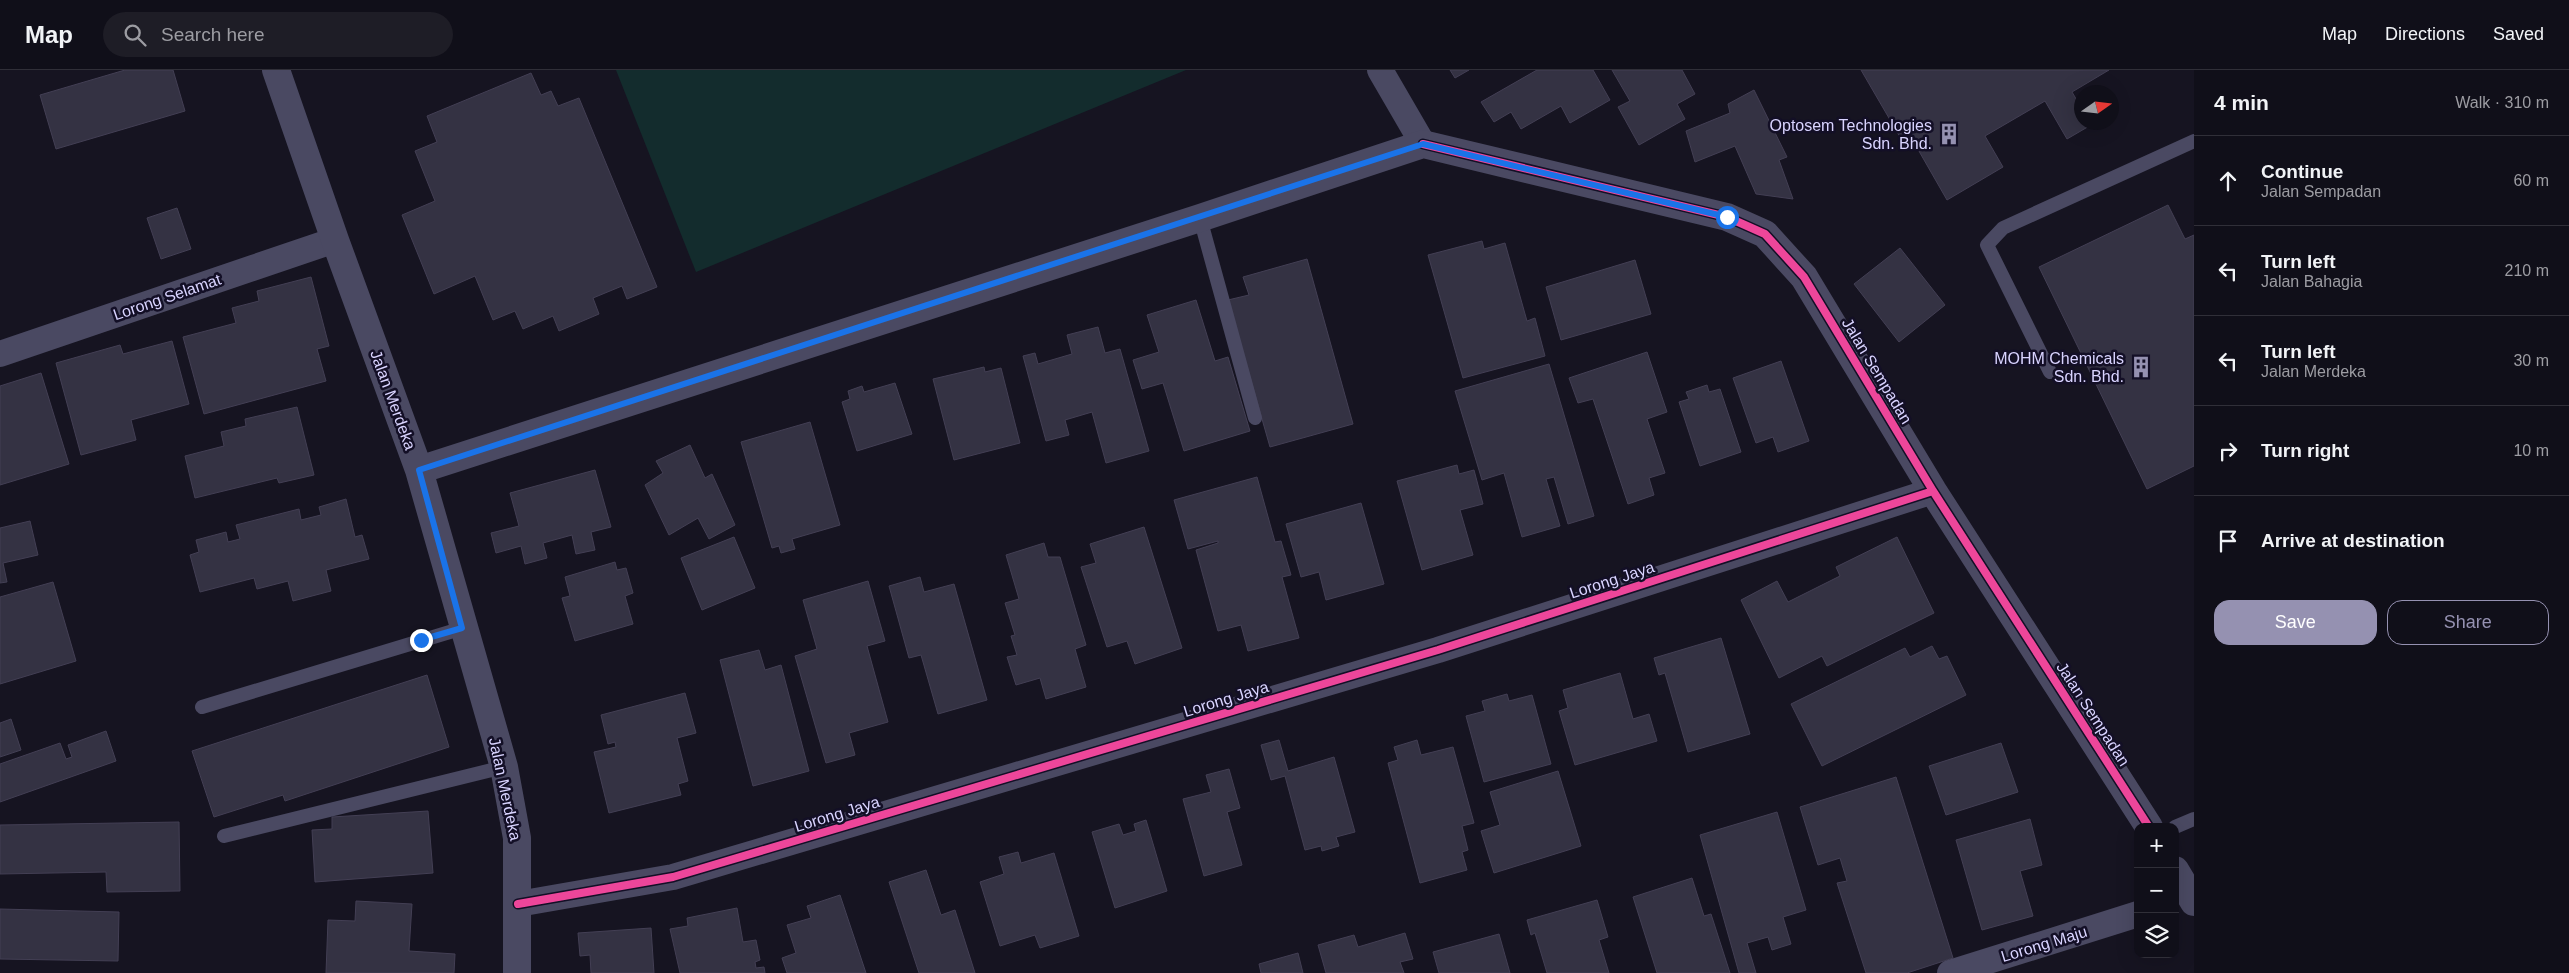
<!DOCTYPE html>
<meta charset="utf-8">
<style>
:root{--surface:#100f19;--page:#1e1d26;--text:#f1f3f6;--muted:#9c9ca2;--line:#302f38;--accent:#9591b1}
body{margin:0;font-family:Arial,sans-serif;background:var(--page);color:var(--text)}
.controls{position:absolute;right:15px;bottom:15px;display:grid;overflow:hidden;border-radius:10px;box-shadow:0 5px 20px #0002}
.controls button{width:45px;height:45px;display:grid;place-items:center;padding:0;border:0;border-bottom:1px solid var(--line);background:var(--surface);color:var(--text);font:25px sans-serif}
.compass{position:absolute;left:2074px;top:15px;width:45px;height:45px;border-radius:50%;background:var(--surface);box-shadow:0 5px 20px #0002;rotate:76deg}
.stop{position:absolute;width:15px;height:15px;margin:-11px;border:4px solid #1a73e8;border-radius:50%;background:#fff}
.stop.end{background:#1a73e8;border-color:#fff;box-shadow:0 1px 5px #0008}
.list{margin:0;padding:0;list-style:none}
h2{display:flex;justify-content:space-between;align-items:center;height:65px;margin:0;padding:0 20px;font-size:21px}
h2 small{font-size:16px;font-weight:400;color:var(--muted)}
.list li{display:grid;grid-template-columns:32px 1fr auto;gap:15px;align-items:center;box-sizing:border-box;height:90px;padding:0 20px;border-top:1px solid var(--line)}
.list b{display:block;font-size:19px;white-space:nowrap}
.list p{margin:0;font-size:16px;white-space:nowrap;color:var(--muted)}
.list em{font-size:16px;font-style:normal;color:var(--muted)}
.actions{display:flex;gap:10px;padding:15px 20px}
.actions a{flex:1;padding:11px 0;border:1px solid var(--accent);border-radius:15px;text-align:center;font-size:18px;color:var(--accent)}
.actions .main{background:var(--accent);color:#fff}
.icon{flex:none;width:28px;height:28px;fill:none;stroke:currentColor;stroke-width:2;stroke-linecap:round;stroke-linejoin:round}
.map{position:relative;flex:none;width:2194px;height:903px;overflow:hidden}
header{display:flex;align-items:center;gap:30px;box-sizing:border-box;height:70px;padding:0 25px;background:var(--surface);border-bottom:1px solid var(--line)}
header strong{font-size:24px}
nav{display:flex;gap:28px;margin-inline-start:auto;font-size:18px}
.search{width:350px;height:45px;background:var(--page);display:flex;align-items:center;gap:12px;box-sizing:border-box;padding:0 18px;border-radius:28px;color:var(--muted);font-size:19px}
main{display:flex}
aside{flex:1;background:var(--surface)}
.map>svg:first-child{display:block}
</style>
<header>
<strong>Map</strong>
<div class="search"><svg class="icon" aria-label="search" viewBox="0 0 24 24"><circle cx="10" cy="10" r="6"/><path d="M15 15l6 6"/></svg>Search here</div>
<nav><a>Map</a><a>Directions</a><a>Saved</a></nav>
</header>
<main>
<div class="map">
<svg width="2194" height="903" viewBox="0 0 2194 903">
<rect width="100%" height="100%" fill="#161421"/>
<!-- park -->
<path fill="#132c2d" d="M616,0h570l-490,202z"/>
<!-- building -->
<path fill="#343243" stroke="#433f54" d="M125,0h48l12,41 -129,38 -16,-54z
M1450,0h19l-14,8z
M1537,0h56l17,30 -40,23 -9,-17 -40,23 -10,-17 -17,10 -13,-20z
M1612,0h70l13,24 -18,10 8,15 -46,26 -21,-38 12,-6z
M1861,0h248l-37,22 10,17v13h8l1,3 -24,14 -22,-38 -60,35 18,31 -56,33 -39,-68 -8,5z
M531,3l10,22 10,-4 7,15 21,-8 78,189 -30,12 -5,-13 -29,12 6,16 -40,17 -6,-15 -30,13 -8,-18 -22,9 -18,-44 -41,18 -32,-79 33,-14 -20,-50 22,-9 -10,-26z
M1754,20l33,67 -8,3 14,39 -37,-5 -21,-48 -40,16 -9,-31 44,-18 -2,-9z
M2168,135l17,34 9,-4v231l-47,23 -108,-222z
M177,138l14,41 -30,10 -14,-41z
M1482,171l2,8 21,-6 22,78 8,-3 10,38 -82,22 -35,-123z
M1900,178l45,57 -46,37 -45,-58z
M1307,189l46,165 -83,23 -42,-147 21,-5 -6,-18z
M1635,190l16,54 -90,26 -15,-53z
M311,207l18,69 -12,3 9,32 -122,33 -21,-77 53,-14 -4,-15 27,-7 -2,-10z
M1196,230l19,61 13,-4 22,74 -66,20 -21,-68 -21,6 -9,-29 26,-8 -12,-37z
M1098,257l7,26 15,-4 29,102 -43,12 -14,-51 -27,8 4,15 -23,6 -23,-85 12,-3 3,11 34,-10 -5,-19z
M172,271l17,63 -58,16 5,20 -55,15 -25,-92 64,-18 3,9z
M1647,282l20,60 -20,7 18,54 -16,5 5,17 -26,9 -35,-105 -15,4 -9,-25z
M1781,291l28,80 -31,11 -5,-15 -17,6 -23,-65z
M1549,294l45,152 -26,8 -14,-47 -8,2 14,47 -38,11 -18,-64 -22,7 -27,-89z
M984,297l1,5 16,-4 19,75 -66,17 -21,-81z
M41,303l28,91 -69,21v-99z
M895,313l17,51 -55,17 -15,-49 8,-3 -2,-8 14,-5 2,6z
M1707,315l2,7 11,-3 21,63 -41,14 -21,-64 10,-3 -3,-7z
M297,337l17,68 -35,8 -2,-5 -82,20 -10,-42 39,-10 -3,-14 25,-6 -1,-7z
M810,352l30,103 -48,14 3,10 -14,4 -2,-7 -7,2 -31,-106z
M690,375l15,33 7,-4 23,51 -26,14 -11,-21 -29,17 -24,-50 18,-12 -7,-12z
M1457,395l2,9 15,-4 9,34 -23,6 13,45 -51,15 -25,-89z
M595,400l16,57 -20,5 4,18 -19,4 -4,-19 -29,8 4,15 -22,6 -4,-18 -25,7 -5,-20 28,-7 -9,-33z
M1257,407l18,65 6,-1 10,34 -9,2 17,61 -51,13 -7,-26 -23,6 -22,-81 22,-7v-2l-30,8 -14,-49z
M346,429l9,38 7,-2 7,24 -43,11 5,21 -38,10 -5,-20 -31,8 -3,-11 -54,14 -10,-37 9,-3 -3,-12 30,-8 2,10 12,-3 -4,-14 63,-16 2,11 20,-5 -2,-8z
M1361,433l23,81 -58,16 -7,-28 -18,5 -15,-53z
M30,451l8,34 -35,8 4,19 -7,1v-55z
M1144,457l38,121 -47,16 -8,-23 -20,6 -26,-80 15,-4 -6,-19z
M734,467l21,51 -53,22 -21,-52z
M1897,467l37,76 -107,53 -5,-10 -43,22 -38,-78 36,-19 11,21 52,-26 -4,-9z
M1044,473l4,14h12l26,88 -11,4 11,38 -40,12 -6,-21 -24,7 -9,-28 10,-2 -6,-19 4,-1 -10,-32 14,-4 -13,-44z
M615,492l2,8 9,-2 7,25 -8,3 8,28 -58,17 -13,-43 8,-2 -5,-19z
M920,507l4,15 30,-8 33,116 -49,14 -17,-59 -12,3 -20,-72z
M868,511l17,60 -18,5 21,76 -39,11 6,22 -29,8 -31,-107 22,-7 -14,-49z
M53,512l23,79 -76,23v-87z
M1721,568l29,96 -62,18 -23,-79 -6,2 -5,-17z
M1932,576l7,13 8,-3 19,39 -144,71 -31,-62 114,-56 5,9z
M759,580l6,20 16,-5 28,106 -56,15 -33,-126z
M1620,603l13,46 16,-5 8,27 -82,24 -16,-54 9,-3 -5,-18z
M427,605l22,72 -164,54 -2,-6 -69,22 -22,-66z
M685,623l11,40 -19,5 11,43 -10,3 3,11 -72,18 -15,-61 22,-5 -1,-5 -7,2 -7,-29z
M1507,624l2,7 23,-6 19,69 -67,18 -18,-66 19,-5 -3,-10z
M11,649l10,31 -21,7v-34z
M106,661l10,30 -116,41v-38l60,-21 6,16 6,-2 -4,-12z
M1279,670l9,31 46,-14 21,75 -19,5 3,9 -17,5 -1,-5 -16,4 -20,-74 -14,4 -10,-35z
M1417,670l4,15 32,-8 21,76 -12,3 6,24 -6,2 5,18 -47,13 -32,-120 10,-3 -4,-13z
M2001,673l17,49 -72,23 -17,-49z
M1229,699l11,39 -13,4 15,53 -38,11 -21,-77 28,-7 -5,-17z
M1558,701l23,75 -87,27 -13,-42 19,-6 -10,-33z
M1896,707l57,181 -46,15h-41l-29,-90 10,-2 -7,-23 -22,7 -18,-58z
M428,741l5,62 -118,9 -3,-52 20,-1v-12z
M1777,742l29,98 -23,7 8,27 -19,6 -4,-13 -21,6 9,30h-17l-39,-138z
M2030,749l12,46 -22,6 13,45 -51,14 -26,-90z
M1146,750l21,71 -52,17 -23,-76 27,-8 4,11 13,-4 -2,-7z
M179,752l1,69 -73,1 -1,-20 -106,2v-49z
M1018,782l3,11 33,-10 25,83 -39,12 -5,-13 -35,11 -20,-64 24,-8 -5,-17z
M926,800l15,45 14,-5 20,63h-56l-30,-91z
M1692,808l12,38 7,-2 19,59h-73l-24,-76z
M840,825l26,78h-79l-5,-15 14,-5 -9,-28 24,-7 -4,-12z
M1597,830l11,37 -9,3 10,33h-62l-12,-40 -4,2 -4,-15z
M356,831l56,3 -3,47 46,3 -1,19h-128l2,-53 27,1z
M737,838l6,34 13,-2 4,20 -5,2 1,6 8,-1 1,6h-85l-10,-44 18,-3 -1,-8z
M0,839l119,3 -1,49 -118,-2z
M651,858l3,45h-63l-1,-18 -10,1 -2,-23z
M1405,863l8,26 -13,3 4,11h-78l-8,-28 36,-10 4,12z
M1499,864l11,39h-71l-6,-21z
M1298,883l5,20h-42l-2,-9z"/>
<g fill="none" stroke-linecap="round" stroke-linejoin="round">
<!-- service -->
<path stroke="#4a4962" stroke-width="14" d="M1200,148l55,200
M2050,302l-63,-127 16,-17 191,-87
M202,637l261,-79
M2175,757l19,-8
M224,766l280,-69"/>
<!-- minor -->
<path stroke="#4a4962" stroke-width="26" d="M1380,0l43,74
M0,284l335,-114
M518,834l155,-27 765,-227 495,-159
M1950,903l188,-59"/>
<!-- tertiary -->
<path stroke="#4a4962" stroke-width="28" d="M276,0l59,170 84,230 85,297 13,71v135
M419,400l781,-252 223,-74 304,73 38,17 39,43 129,214 216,336
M2175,800l19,32"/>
<!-- cycleway casing -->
<g stroke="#130f26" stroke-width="11">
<path id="cycleway" d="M1423,74l304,73 38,17 39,43 129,214 216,336
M518,834l155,-27 765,-227 495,-159"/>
</g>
<!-- cycleway -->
<use href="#cycleway" stroke="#ed469a" stroke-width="8"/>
</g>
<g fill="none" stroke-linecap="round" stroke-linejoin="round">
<!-- route -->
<path stroke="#1a73e8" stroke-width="6" d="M421,570l41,-12 -43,-158 1004,-326 304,73"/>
</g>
<!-- icons -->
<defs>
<g id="building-bare" transform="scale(1.725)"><path d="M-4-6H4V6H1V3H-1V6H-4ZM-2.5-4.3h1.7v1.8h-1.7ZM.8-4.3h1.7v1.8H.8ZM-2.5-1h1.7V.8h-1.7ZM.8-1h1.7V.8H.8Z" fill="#9591b1" stroke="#130f26" stroke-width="2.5" paint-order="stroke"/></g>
</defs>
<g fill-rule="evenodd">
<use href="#building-bare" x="1949" y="64"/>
<use href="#building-bare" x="2141" y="297"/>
</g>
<g text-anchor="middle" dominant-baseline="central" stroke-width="5" stroke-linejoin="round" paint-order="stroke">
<!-- poi labels -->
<g font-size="16" fill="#d9d4ff" stroke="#130f26" text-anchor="end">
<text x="1932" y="55">Optosem Technologies<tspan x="1932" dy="18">Sdn. Bhd.</tspan></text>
<text x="2124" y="288">MOHM Chemicals<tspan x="2124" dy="18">Sdn. Bhd.</tspan></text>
</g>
<!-- street labels -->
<g font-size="16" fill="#d9d4ff" stroke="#130f26">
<text transform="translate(167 227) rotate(-19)">Lorong Selamat</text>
<text transform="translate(1877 301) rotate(59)">Jalan Sempadan</text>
<text transform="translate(393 330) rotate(70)">Jalan Merdeka</text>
<text transform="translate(1612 510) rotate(-18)">Lorong Jaya</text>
<text transform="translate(1226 629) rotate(-17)">Lorong Jaya</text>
<text transform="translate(2093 644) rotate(57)">Jalan Sempadan</text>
<text transform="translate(505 719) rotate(78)">Jalan Merdeka</text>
<text transform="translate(837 744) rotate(-17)">Lorong Jaya</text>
<text transform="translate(2044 874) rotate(-17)">Lorong Maju</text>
</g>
</g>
</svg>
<div class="controls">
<button>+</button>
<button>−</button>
<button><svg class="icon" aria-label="layers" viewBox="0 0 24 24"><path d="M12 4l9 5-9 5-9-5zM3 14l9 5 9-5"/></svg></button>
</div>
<svg class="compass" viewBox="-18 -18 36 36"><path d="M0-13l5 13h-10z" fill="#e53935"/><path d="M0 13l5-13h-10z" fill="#9c9ca2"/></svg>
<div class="stop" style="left:1727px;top:147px"></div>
<div class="stop end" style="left:421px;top:570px"></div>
</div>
<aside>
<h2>4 min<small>Walk · 310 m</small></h2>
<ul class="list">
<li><svg class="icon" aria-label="ahead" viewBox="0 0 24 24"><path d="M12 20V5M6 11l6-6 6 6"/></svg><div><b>Continue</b><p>Jalan Sempadan</p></div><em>60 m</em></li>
<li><svg class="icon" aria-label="left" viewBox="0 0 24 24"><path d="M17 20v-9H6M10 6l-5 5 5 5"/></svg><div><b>Turn left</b><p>Jalan Bahagia</p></div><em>210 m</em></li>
<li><svg class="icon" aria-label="left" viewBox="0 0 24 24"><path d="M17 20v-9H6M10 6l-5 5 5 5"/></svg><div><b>Turn left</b><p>Jalan Merdeka</p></div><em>30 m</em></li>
<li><svg class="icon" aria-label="right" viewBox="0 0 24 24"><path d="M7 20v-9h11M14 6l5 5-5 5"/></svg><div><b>Turn right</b></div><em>10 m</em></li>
<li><svg class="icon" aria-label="arrive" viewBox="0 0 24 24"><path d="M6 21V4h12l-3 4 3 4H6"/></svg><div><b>Arrive at destination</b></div></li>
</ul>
<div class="actions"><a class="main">Save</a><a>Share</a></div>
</aside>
</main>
